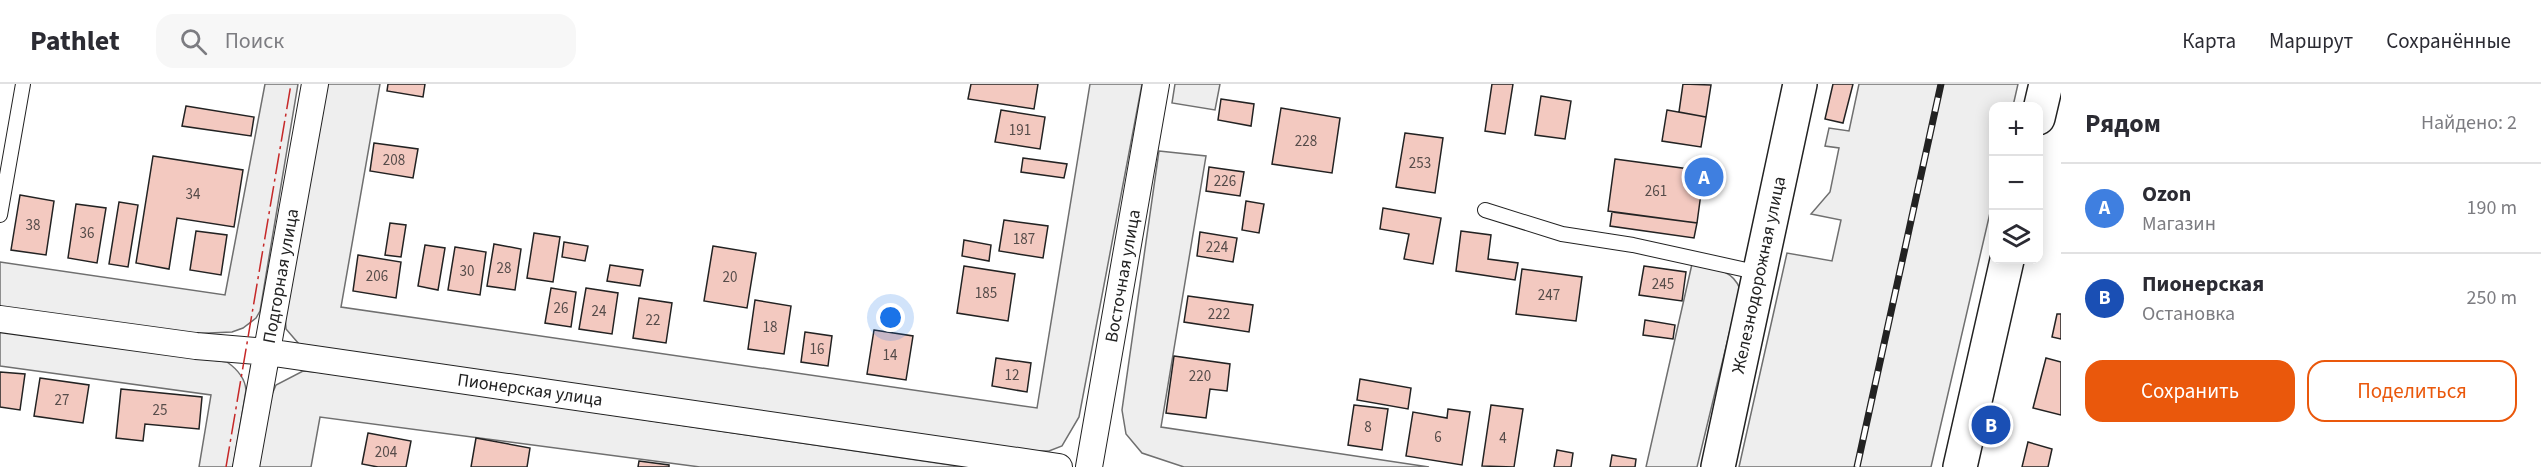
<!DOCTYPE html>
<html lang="ru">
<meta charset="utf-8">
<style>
:root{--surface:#fff;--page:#f7f7f7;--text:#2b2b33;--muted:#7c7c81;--line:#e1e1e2;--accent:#ea580c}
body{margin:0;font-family:"Source Sans 3",sans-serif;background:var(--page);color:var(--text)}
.controls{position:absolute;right:18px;top:18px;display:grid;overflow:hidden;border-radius:12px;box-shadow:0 3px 15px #0003}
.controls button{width:54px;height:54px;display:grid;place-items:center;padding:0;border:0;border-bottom:2px solid var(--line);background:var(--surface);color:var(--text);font:30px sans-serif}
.you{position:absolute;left:891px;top:234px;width:21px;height:21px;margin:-15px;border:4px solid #fff;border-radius:50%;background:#1a73e8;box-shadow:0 0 0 9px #1a73e833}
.badge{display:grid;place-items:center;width:39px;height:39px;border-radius:50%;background:var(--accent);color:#fff;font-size:20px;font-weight:700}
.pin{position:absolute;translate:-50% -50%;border:3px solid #fff;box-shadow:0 2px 6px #0006}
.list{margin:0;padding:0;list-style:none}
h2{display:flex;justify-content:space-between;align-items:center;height:78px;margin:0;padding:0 24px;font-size:26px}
h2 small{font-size:20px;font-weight:400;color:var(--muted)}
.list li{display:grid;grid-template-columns:39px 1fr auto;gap:18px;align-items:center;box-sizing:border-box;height:90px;padding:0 24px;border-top:2px solid var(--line)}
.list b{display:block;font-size:22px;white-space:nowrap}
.list p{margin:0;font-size:20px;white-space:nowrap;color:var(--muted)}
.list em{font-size:20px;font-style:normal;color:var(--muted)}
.actions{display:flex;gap:12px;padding:18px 24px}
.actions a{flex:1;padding:14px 0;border:2px solid var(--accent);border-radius:18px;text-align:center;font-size:21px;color:var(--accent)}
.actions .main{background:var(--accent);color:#fff}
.icon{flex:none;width:33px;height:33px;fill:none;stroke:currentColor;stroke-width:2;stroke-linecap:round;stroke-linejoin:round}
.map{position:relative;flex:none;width:2061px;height:383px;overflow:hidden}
header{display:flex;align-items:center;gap:36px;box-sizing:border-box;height:84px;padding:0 30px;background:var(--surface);border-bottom:2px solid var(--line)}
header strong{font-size:28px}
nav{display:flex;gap:33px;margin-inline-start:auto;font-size:21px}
.search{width:420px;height:54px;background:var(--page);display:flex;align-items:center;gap:15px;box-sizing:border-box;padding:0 21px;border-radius:18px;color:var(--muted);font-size:22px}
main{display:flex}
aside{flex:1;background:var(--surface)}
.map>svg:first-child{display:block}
</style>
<header>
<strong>Pathlet</strong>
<div class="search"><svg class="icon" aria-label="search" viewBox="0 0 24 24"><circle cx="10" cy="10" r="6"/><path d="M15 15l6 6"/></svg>Поиск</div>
<nav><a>Карта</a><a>Маршрут</a><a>Сохранённые</a></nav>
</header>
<main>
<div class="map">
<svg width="2061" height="383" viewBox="0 0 2061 383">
<rect width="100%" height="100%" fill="#fff"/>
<!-- green -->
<path fill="#eee" stroke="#6f6f6f" stroke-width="1.5" d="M265,0h33l-38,227 -4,7 -13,10 -11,4 -46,2 -186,-26v-46l225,33z
M327,0h53l-39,223 696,101 53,-324h52l-63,333 -17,29 -13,5h-34l-716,-107 -13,-15 -1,-15z
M1175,0h45l-5,26 -43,-7z
M1859,0h159l-5,22h-19l-1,94 -62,267h-192l48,-214 45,8 9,-41 -30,-6 19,-22 9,-44 -14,-2 4,-18 20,3z
M1159,67l47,5 -45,271 268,40h-245l-42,-14 -16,-19 -4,-24z
M1692,180c19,4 40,4 48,25l-43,178h-51z
M0,247l227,31c10,7 18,16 19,28l-13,77h-34l12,-72 -211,-29z
M303,287l25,2 636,94h-264l-380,-50 -9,50h-54l13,-68 6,-14z"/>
<!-- building -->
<path fill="#f3c9c0" stroke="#222" stroke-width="1.5" d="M388,0h37l-2,13 -36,-6z
M971,0h67l-4,25 -66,-10z
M1492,0h21l-8,50 -20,-3z
M1683,0l28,1 -5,32 -27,-5z
M1833,0h20l-10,39 -18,-4z
M1541,12l30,5 -6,38 -30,-4z
M1221,15l33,5 -3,22 -33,-6z
M186,22l68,11 -3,19 -69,-10z
M1281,24l59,10 -8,55 -60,-9z
M1001,26l44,7 -5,32 -45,-7z
M1667,26l39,7 -5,30 -39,-6z
M1405,49l38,5 -8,55 -39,-6z
M374,59l44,6 -5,29 -43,-7z
M153,72l90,14 -9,57 -57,-9 -8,51 -33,-6z
M1023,74l44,6 -3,14 -43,-6z
M1615,75l89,12 -7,52 -89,-12z
M1209,83l35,5 -4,24 -34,-5z
M20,111l34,6 -8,54 -35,-5z
M1246,117l18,3 -5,29 -17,-3z
M119,118l19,3 -10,62 -19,-3z
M76,120l30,4 -9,55 -29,-5z
M1383,124l58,10 -8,46 -29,-5 5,-25 -29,-5z
M1612,128l85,11 -3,15 -84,-12z
M1004,136l44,6 -5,32 -44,-7z
M390,139l16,2 -5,32 -16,-2z
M196,147l31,4 -6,40 -31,-5z
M1461,147l30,4 -3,24 30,4 -3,17 -59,-9z
M1200,148l37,6 -4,24 -36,-6z
M534,149l26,4 -7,45 -26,-4z
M964,156l27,5 -2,16 -27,-5z
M564,158l24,4 -3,15 -23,-4z
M494,160l27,5 -6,41 -28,-4z
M425,161l20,3 -7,42 -20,-4z
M713,162l43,7 -9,55 -43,-7z
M455,163l31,5 -6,43 -32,-5z
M358,171l43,7 -5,36 -43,-7z
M610,181l33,5 -3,16 -33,-5z
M964,182l51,8 -7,47 -51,-8z
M1644,182l42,6 -4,29 -43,-6z
M1522,185l60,8 -6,44 -60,-7z
M551,204l25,4 -5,35 -26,-4z
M586,204l32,5 -6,41 -33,-5z
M1188,212l65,9 -4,27 -65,-10z
M639,214l33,5 -6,40 -33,-5z
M755,216l36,6 -7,48 -36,-5z
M2057,230h4v25l-9,-2z
M1645,236l30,5 -2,14 -30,-4z
M874,246l39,6 -7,44 -39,-6z
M805,248l27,4 -4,30 -27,-4z
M1174,272l56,8 -3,27 -17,-2 -4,29 -40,-5z
M996,274l35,5 -4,29 -35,-6z
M2046,274l15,4v53l-28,-7z
M0,288l25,2 -5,36 -20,-3z
M40,294l49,7 -6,38 -49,-7z
M1360,295l51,9 -3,21 -51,-9z
M121,305l81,8 -3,32 -54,-5 -2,17 -27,-3z
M1354,321l34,4 -6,41 -34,-5z
M1491,321l32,4 -9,58 -32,-1z
M1448,325l22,3 -8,53 -56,-9 7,-44 34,6z
M368,349l43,8 -5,26h-28l-16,-3z
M476,354l54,10 -3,19h-56z
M2028,358l24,7 -4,18h-26z
M1557,366l16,3 -2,14h-17z
M1612,371l24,4 -1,8h-25z
M639,377l30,4v2h-31z"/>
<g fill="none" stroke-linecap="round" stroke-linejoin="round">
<!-- lane casing -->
<g stroke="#222" stroke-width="16">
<path id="lane" d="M1485,126l77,24 71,11 127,28
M0,131l23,-131"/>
</g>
<!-- street casing -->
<g stroke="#222" stroke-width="28">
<path id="street" d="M0,235l196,27 71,6 792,115
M246,383l69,-383
M1089,383l67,-383"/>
</g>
<!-- secondary casing -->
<g stroke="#222" stroke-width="36">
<path id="secondary" d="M2038,34l8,-34
M1718,383l82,-383
M1960,383l47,-207"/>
</g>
<!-- lane -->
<use href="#lane" stroke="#fff" stroke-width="14"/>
<!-- street -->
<use href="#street" stroke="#fff" stroke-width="26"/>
<!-- secondary -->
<use href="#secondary" stroke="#fff" stroke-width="33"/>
<!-- rail casing -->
<g stroke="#222" stroke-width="7">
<path id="rail" d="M1857,383l84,-383"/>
</g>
<!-- rail -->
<use href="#rail" stroke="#fff" stroke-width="4.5" stroke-dasharray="14" stroke-linecap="butt"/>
<!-- power -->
<path stroke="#c62828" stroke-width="1.5" stroke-dasharray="21 4.5 3 4.5" stroke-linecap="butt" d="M226,383l65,-383"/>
</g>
<g text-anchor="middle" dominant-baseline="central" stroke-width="4.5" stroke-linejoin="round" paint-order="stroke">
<!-- number labels -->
<g font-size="15" fill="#564c4a">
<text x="1020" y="46">191</text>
<text x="1306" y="57">228</text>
<text x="394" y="76">208</text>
<text x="1420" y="79">253</text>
<text x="1225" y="97">226</text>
<text x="1656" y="107">261</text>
<text x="193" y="110">34</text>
<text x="33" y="141">38</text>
<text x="87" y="149">36</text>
<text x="1024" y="155">187</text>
<text x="1217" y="163">224</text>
<text x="504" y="184">28</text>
<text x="467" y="187">30</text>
<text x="377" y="192">206</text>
<text x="730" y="193">20</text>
<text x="1663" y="200">245</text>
<text x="986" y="209">185</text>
<text x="1549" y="211">247</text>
<text x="561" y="224">26</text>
<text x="599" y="227">24</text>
<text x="1219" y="230">222</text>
<text x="653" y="236">22</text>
<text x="770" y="243">18</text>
<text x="817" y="265">16</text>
<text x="890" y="271">14</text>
<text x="1012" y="291">12</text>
<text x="1200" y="292">220</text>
<text x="62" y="316">27</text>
<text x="160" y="326">25</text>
<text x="1368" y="343">8</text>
<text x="1438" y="353">6</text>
<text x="1503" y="354">4</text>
<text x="386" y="368">204</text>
</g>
<!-- street labels -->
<g font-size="18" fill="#222" stroke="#fff">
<text transform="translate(1759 191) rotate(-78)">Железнодорожная улица</text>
<text transform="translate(281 192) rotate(-80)">Подгорная улица</text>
<text transform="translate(1123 192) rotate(-80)">Восточная улица</text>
<text transform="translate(530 306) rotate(8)">Пионерская улица</text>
</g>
</g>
</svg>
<div class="controls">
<button>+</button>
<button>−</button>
<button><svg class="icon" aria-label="layers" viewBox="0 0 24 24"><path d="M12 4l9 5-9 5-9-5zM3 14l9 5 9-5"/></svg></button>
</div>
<div class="you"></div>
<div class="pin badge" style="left:1704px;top:93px;background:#3f7fe0">A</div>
<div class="pin badge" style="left:1991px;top:341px;background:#1a4fb4">B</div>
</div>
<aside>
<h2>Рядом<small>Найдено: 2</small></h2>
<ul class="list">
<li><span class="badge" style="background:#3f7fe0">A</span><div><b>Ozon</b><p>Магазин</p></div><em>190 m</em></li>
<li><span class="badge" style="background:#1a4fb4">B</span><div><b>Пионерская</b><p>Остановка</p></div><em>250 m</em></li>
</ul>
<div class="actions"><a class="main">Сохранить</a><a>Поделиться</a></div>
</aside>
</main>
